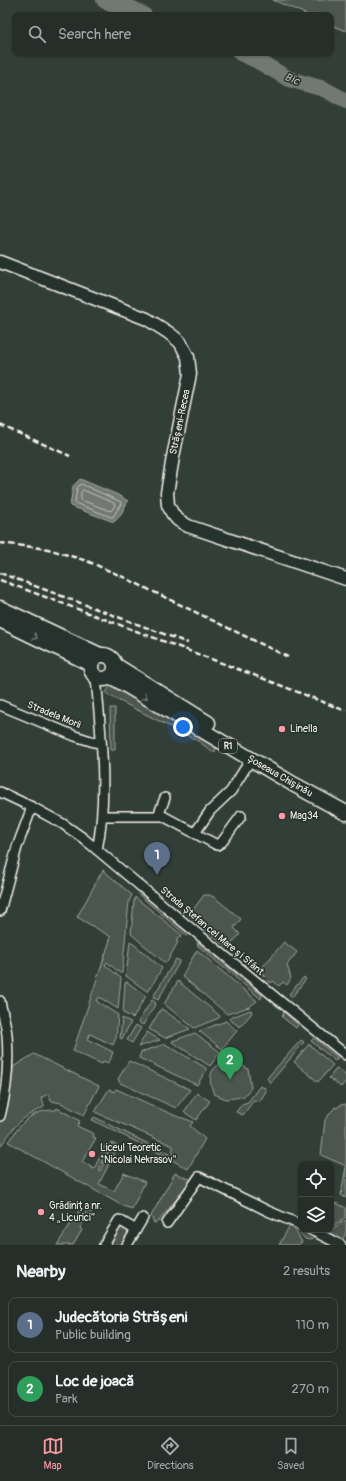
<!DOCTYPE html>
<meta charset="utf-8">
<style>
:root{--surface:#262e2a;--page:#323a36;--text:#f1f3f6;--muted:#a4a8a8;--line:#424a47;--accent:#ff9aa2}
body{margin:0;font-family:Pangolin,sans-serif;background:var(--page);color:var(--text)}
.controls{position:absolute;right:12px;bottom:12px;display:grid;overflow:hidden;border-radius:8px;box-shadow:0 1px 3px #0004}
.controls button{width:36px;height:36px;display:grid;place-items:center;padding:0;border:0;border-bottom:1px solid var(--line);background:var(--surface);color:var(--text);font:20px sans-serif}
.you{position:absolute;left:183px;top:727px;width:14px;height:14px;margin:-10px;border:3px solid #fff;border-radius:50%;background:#1a73e8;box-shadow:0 0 0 6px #1a73e833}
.badge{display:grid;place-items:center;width:26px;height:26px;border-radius:50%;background:var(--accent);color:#fff;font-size:13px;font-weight:700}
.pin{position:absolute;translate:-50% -33px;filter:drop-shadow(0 1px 2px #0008)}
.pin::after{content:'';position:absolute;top:21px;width:14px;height:12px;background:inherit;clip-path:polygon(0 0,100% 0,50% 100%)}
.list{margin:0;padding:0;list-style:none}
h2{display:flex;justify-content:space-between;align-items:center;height:52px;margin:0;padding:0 16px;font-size:17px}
h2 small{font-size:13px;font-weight:400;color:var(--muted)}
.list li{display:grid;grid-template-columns:26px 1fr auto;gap:12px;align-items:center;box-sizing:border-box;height:56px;margin:0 8px 8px;padding:0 8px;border:1px solid var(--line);border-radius:8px}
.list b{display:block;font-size:15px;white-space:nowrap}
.list p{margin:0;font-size:13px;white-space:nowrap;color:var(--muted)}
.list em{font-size:13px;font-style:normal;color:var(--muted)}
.icon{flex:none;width:22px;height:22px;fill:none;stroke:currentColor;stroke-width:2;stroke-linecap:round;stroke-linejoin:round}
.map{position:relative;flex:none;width:346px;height:1245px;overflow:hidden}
.search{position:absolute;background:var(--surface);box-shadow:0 1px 3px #0004;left:12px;right:12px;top:12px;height:44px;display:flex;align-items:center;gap:10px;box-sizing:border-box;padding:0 14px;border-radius:8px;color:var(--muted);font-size:15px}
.sheet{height:180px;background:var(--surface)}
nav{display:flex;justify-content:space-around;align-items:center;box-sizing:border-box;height:56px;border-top:1px solid var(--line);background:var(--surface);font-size:11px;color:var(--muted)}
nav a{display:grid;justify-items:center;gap:2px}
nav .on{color:var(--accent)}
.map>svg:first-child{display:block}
</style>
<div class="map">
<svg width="346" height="1245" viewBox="0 0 346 1245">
<rect width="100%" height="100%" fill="#323e38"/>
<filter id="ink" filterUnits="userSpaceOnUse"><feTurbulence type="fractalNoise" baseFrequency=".025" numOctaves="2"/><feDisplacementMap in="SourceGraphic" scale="8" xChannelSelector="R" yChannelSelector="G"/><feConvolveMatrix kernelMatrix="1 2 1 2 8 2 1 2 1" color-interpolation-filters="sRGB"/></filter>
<g filter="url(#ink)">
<!-- green -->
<path fill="#4c564f" stroke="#a0a49c" d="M273,0h73v31l-15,-6v-10h-23z
M111,686h3l102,61 -1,5h-3l-12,-10 -92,-47 -2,-3z
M110,708h5v42h-4z
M103,870l29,25 -3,6 -7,72h-2l-13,-11 -2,3 16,13 -3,31 -19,-12 -3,4 22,14 -2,23 -3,7 -23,-11 -3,5 26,13 -4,11 -6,-2 -1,3 -29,-13 38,-114 -34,-20z
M139,892l50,42 -2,2 -49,-42z
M204,895h5l5,2 27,22 -7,9 6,6 -12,14 -39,-33z
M135,897l47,38 -6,6 2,1 -11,20h-3l-33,-28 3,-33z
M130,941l32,27 -14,24 -22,-16z
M197,942l65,53 -1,4 -63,-53z
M284,942l13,10 -10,13 4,13 -4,7 -4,-3 -4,4 -6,-5 -2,2 -12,-12z
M197,950l60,51 -8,6 -22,7 -45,-38z
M176,959l4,2 -22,39 -5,-3z
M304,977l2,2 -14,18 -3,-3z
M178,981l42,35 -1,2 -25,10 -30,-24z
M127,982l19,14 -13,22 -10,-5 2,-30z
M152,1000l4,3 -13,22 -5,-3z
M161,1009h1l28,20 -25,9 -16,-9z
M250,1010l2,1 -1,3 -11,13 -11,-8 1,-1z
M284,1012l14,13 -2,3 -14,-11z
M122,1018l9,4 -9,17 -2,-1z
M226,1021l11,10 -15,18 -23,-18z
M136,1025l5,3 -9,15 -5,-3z
M147,1032l13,8 -22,7z
M195,1033l25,19 -10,14 -38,-24v-1z
M314,1038l24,20 -3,3 -24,-20z
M301,1040l3,2 -34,41 -3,-5z
M165,1044l41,24v2l-9,15 -58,-27 2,-6z
M309,1044l24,21 -15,17 -24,-20z
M34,1054l65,32 -15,29 -23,-12 -10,-2 -3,-7 -7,4 3,6v3c-26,12 -28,18 -44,40v-24l11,-50 2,-3v-3z
M230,1060l6,1 12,8 3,19 -8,9 -17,2 -12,-5c-8,-18 -3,-29 16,-34z
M129,1061l60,28 1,1 -14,18 -56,-25 -2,-4z
M337,1068l9,8v5l-5,6 -12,-9z
M260,1086l5,2 1,3 -6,10 -6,-1 -11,15 -7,-3 6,-8 6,-2z
M109,1089l5,3 2,-3 53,24c8,4 16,5 24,9l-3,4 15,13 -17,30 -16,-9 1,-14 -78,-34z
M197,1093l13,8 -14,19 -12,-8z
M346,1104v94l-5,-3 5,-29 -25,-11 4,-35 10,-13 2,1 3,-3z
M57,1108l23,13 -3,5 17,8 -1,3 3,1 -14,24 8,4v1l4,2 12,-25 3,2 -11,24 2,1 12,-28 6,3 -19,38 15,7 10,-18 21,9 -13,27 -9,-3 -115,-64c14,-19 22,-32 48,-32z
M94,1117l75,37v4l-77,-38z
M175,1173l17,7 -34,42 -4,1 -3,-7z
M336,1203l10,5v9l-15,10v-15z
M91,1209l2,1 -7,11 -2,-1 -4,8 2,2 -9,15h-16l22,-34 6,3 2,-4z
M346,1220v13l-5,10 -17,-9z
M119,1225l12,8 -8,12h-16z
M290,1225h2l10,17 -4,3h-19z
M298,1227l3,1v2h4l12,6 -6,4 -6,-1 -7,-9z"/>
<!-- water -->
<path fill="#727972" stroke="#a6a9a1" d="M80,479l38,16 10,6 -8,15 -6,6 -44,-16 3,-20z"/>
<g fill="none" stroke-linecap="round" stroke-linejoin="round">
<!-- shore -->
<path stroke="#c0c1b9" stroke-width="1" d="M81,484l40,18v2l-8,13h-2l-36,-14 2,-15z
M83,490l31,13 1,2 -3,5 -2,1 -29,-11v-8z"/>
<!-- river -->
<path stroke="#727972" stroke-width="16" d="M104,0l17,7 10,1 13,7
M240,53l18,8 31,18 35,10 22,12"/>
<!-- minor casing -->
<g stroke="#f4f1e8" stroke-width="12">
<path id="minor" d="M96,678c5,55 12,119 1,172
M0,705l75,31 19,6 7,1
M0,792l32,15 31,17 20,14 99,83 164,134
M102,816h61l54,29 5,-3 19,-26
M158,816l7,-18
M195,833l15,-22 21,-20 20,-32
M0,911l17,-64 15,-40
M0,1001c2,11 6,22 7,34 2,26 0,55 -7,81
M167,1223l32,-46 69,34 33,14
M311,1230l30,15
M104,1245l15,-25 17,10
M127,1245l16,-27"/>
</g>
<!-- major casing -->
<g stroke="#f4f1e8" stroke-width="15">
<path id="major" d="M0,262l147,57 22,14 11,9 8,15 2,17 -17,83 -6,36 1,12 4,8 6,7 10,6 158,53"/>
</g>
<!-- highway casing -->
<g stroke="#f4f1e8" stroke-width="17">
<path id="highway" d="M0,608l100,47
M0,620l91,44
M91 667a12 12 0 1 1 24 0a12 12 0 1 1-24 0Z
M115,665l93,58
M112,677l181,107 53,29"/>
</g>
<!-- minor -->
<use href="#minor" stroke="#26332d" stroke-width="9"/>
<!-- major -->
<use href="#major" stroke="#26332d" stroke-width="12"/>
<!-- highway -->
<use href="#highway" stroke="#26332d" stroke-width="14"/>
<!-- rail -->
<path stroke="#f4f1e8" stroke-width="2.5" stroke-dasharray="6 3" stroke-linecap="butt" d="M0,425l70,31
M0,543l48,6 39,12 34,15 167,81
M0,573l188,70
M0,580l267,100 79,31"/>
</g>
<!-- one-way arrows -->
<defs><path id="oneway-chevron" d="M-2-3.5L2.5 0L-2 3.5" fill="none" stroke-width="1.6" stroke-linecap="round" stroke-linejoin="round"/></defs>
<g stroke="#6e766e">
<use href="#oneway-chevron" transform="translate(35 637) rotate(26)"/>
<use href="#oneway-chevron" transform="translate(145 697) rotate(31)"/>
</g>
</g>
<!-- markers -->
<g fill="#ff9aa2" stroke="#26332d" stroke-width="1.5">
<circle cx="282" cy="729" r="4"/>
<circle cx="282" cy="816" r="4"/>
<circle cx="92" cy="1154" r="4"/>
<circle cx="41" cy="1212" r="4"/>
</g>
<g text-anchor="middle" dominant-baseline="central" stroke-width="3" stroke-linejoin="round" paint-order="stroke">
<!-- shield labels -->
<rect fill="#26332d" stroke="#b6b8b0" stroke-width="1" x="219" y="739" width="18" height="14" rx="3"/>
<g font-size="9" font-weight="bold" fill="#f4f1e8">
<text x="228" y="746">R1</text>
</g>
<!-- street labels -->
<g font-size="10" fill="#f4f1e8" stroke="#26332d">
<text transform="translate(180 422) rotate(-78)">Strășeni-Recea</text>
<text transform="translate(54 715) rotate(22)">Stradela Morii</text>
<text transform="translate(280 776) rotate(30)">Șoseaua Chișinău</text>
<text transform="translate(212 931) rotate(40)">Strada Ștefan cel Mare și Sfânt</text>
</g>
<!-- poi labels -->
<g font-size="10" fill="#f4f1e8" stroke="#26332d" text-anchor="start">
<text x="290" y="729">Linella</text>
<text x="290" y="816">Mag34</text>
<text x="100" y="1148">Liceul Teoretic<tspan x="100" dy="12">"Nicolai Nekrasov"</tspan></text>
<text x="49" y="1206">Grădinița nr.<tspan x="49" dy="12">4 „Licurici”</tspan></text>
</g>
<!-- water labels -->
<g font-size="11" font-style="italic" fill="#babbb3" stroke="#26332d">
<text transform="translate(292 79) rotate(22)">Bîc</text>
</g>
</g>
</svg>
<div class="controls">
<button><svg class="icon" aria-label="locate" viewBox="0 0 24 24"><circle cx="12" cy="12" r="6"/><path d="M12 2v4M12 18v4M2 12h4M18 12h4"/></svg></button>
<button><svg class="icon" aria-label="layers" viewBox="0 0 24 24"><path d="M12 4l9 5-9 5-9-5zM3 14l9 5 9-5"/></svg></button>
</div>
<div class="you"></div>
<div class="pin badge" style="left:157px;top:875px;background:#5c6f8a">1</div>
<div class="pin badge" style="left:230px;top:1080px;background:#2e9e5b">2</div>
<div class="search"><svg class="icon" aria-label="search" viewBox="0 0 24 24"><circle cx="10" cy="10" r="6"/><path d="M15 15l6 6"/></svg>Search here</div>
</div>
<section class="sheet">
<h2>Nearby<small>2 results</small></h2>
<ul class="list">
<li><span class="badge" style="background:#5c6f8a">1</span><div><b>Judecătoria Strășeni</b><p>Public building</p></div><em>110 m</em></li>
<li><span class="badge" style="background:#2e9e5b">2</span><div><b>Loc de joacă</b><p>Park</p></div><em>270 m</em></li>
</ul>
</section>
<nav>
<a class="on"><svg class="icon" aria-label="map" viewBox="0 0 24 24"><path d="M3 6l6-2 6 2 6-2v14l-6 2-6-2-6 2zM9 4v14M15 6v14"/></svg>Map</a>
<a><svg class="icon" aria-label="directions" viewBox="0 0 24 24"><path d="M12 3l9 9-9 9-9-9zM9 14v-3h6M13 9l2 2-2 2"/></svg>Directions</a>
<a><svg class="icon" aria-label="saved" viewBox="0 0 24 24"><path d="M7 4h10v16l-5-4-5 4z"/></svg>Saved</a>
</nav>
